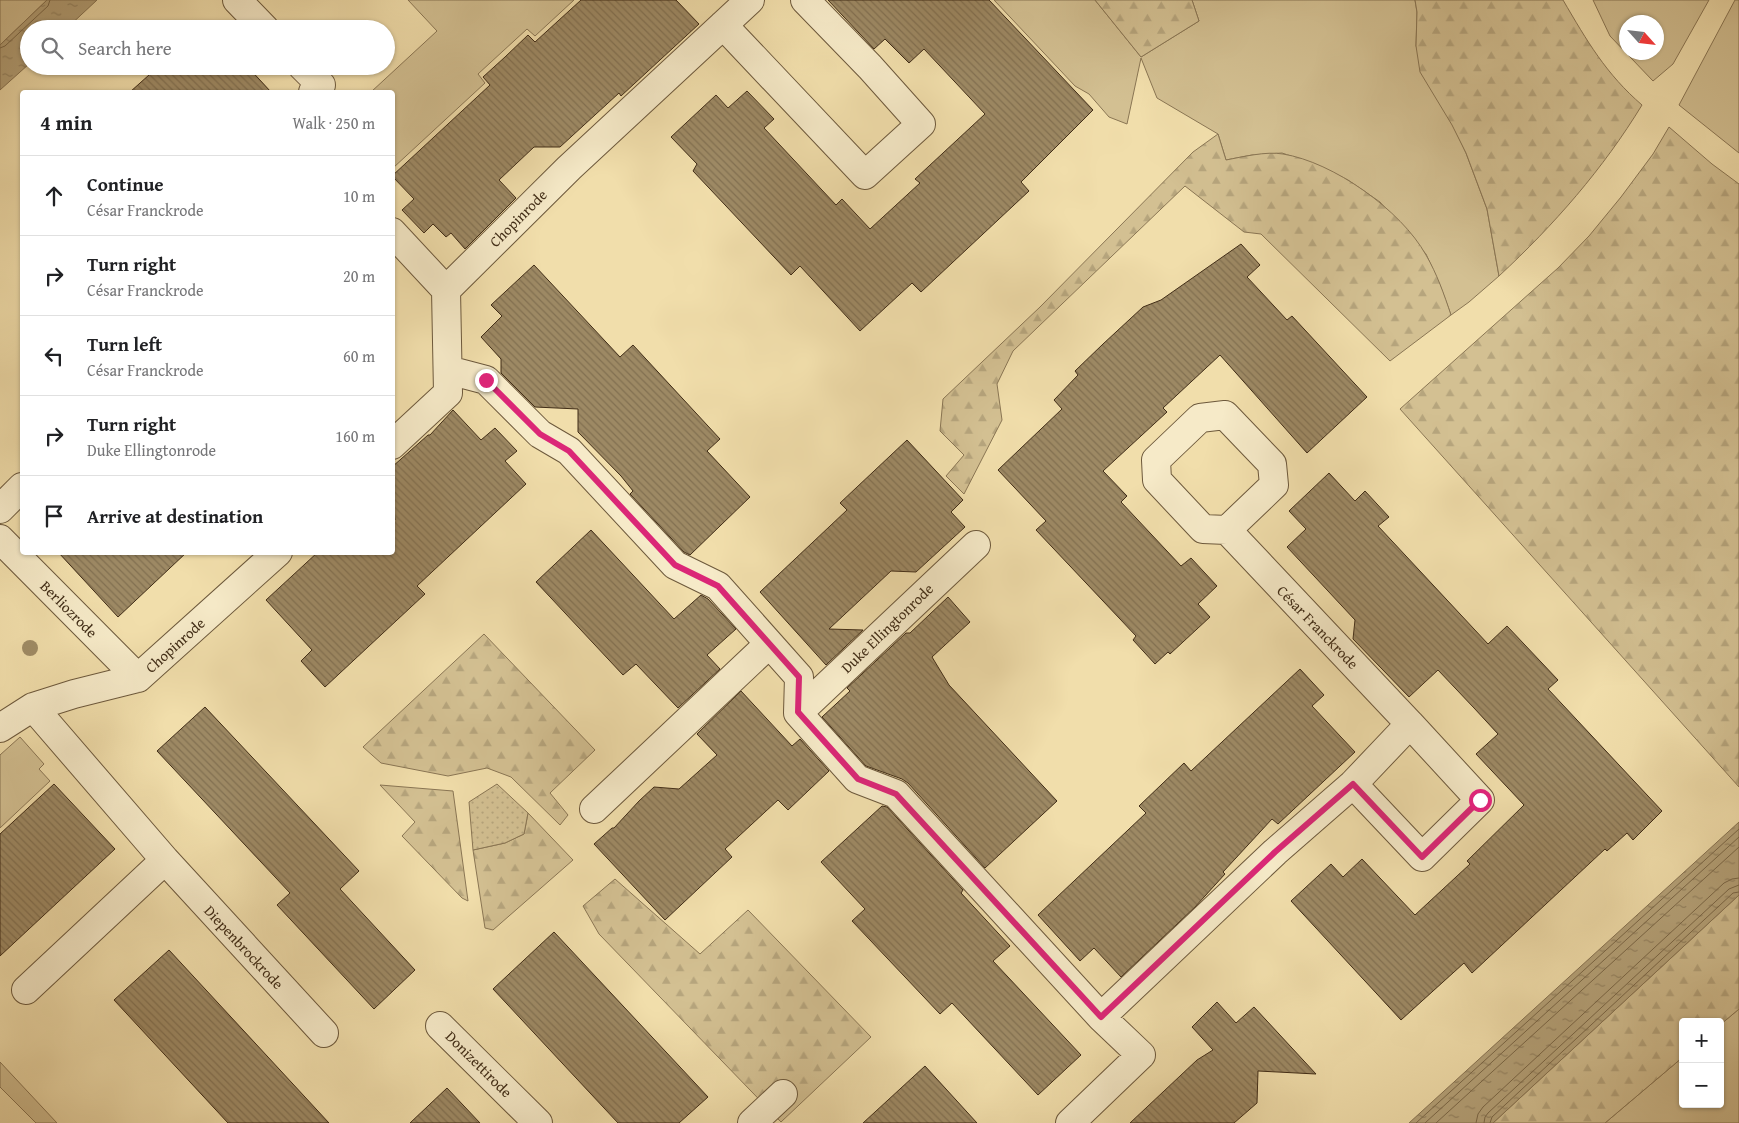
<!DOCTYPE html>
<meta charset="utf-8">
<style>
:root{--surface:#fff;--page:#f2f2f2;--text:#202124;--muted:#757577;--line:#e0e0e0}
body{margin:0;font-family:"Gentium Book Plus",serif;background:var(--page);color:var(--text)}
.controls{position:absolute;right:15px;bottom:15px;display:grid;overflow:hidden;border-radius:5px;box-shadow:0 1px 4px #0004}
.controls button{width:45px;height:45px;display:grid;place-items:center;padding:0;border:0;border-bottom:1px solid var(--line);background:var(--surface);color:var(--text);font:25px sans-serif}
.compass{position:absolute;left:1619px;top:15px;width:45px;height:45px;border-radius:50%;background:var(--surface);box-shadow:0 1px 4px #0004;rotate:117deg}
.stop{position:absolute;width:15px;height:15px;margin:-11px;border:4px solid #db2777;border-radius:50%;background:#fff}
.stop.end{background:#db2777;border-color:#fff;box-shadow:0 1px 5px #0008}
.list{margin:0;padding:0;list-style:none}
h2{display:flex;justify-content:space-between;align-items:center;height:65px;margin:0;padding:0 20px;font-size:21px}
h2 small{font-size:16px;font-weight:400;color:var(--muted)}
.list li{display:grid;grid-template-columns:32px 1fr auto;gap:15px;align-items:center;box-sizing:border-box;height:80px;padding:0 20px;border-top:1px solid var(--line)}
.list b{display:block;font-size:19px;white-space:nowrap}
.list p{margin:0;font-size:16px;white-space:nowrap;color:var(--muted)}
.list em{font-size:16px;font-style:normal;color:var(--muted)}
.icon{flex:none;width:28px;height:28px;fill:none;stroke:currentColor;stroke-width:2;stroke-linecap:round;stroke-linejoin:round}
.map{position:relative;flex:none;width:1739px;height:1123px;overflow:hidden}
.search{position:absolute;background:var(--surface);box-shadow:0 1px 4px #0004;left:20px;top:20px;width:375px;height:55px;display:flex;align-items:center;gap:12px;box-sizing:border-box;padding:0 18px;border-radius:28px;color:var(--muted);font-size:19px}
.panel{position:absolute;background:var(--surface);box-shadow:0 1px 4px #0004;left:20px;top:90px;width:375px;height:465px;border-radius:5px}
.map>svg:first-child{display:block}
</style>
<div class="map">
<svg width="1739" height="1123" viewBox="0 0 1739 1123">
<defs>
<pattern id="forest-firs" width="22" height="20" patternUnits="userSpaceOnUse" patternTransform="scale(1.25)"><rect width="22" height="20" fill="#d3c092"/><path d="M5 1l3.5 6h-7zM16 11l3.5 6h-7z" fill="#b6a57d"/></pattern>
<pattern id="park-dots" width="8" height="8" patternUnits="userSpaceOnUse" patternTransform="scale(1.25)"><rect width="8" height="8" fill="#d3c092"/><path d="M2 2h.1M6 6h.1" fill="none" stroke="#b6a57d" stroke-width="1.8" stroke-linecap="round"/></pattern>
<pattern id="water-ripples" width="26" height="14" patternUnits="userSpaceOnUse" patternTransform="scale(1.25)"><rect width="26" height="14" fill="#b5a279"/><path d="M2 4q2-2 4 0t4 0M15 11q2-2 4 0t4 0" fill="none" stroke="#958462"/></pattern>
<pattern id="building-back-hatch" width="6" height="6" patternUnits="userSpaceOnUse" patternTransform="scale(1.25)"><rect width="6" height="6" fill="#9d8964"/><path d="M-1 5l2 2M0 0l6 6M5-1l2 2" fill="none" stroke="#827051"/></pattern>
</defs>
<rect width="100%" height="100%" fill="#f1deab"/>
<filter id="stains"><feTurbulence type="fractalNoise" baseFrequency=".004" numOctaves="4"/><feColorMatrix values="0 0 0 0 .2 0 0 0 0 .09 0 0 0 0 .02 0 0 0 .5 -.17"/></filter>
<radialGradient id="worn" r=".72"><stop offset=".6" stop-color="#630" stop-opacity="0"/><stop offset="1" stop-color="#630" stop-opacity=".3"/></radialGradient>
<!-- green -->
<path fill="#d3c092" stroke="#8a7654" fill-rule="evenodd" d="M0,0h47l-47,45z
M408,0h166l-39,36 -8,-7 -49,45 7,9 -92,85 -1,-76h-21l66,-61z
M994,0h101l46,57 58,-36 -7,-21h223l2,12 -1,34 50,107 21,56 12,67 -30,26 -18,13 -11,-30 -14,-31 -46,-52 -32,-22 -33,-16 -33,-11 -30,2 -26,5 -8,-26 -61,-36 -16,-40 -14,66 -18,-7 -20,-23 -14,-8z
M1593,0h116l-36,64 -20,17 -43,-45zM1626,22h30v30h-30z
M1735,0h4v153l-60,-48z
M20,737l24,27 -5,5 11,12 -50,47v-73z
M1739,1009v114h-134l78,-66v47h37v-79z
M0,1062l57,61h-21l-36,-36z"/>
<!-- forest -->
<path fill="url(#forest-firs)" stroke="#8a7654" d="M1095,0h97l7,21 -58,36z
M1415,0h148c24,41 43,74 79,105 -39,64 -88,120 -143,171l-12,-67 -21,-56 -14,-28 -32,-53 -4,-26 1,-34z
M1669,127l43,37 27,20v603l-339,-378 158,-141 31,-32 32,-39 32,-43z
M1218,134l8,26c16,-3 40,-9 57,-6 50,8 118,56 143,101 11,19 18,39 25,60l-61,46 -129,-127 -17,-2 -59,-46 -172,165 -16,33 5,36 -38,74 -18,-18 18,-21 -24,-24 3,-32 97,-92 153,-155z
M484,634l111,116 -45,43 18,22 -8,10 -49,-48 -24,-9 -39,8 -67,-13 -18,-16z
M380,785l73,6 15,110 -6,-3 -60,-62 13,-14z
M528,813l45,47 -80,70 -8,-2 -12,-78 32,-7 19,-9z
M615,879l85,75 48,-44 123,127 -90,85 -182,-188 -16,-28z
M1739,895v114l-19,16v-3h-37v35l-78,66h-112z"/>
<!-- park -->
<path fill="url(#park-dots)" stroke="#8a7654" d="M497,784l31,29 -4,21 -19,9 -32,7 -4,-48z"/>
<!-- water -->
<path fill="url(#water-ripples)" stroke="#877352" d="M47,0h50l-31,29h-37v35l-29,26v-45z
M1739,822v73l-246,228h-84z"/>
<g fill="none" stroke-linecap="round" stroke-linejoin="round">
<!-- shore -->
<path stroke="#7b6848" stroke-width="1" d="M0,48l5,-2 43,-40 2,-6
M1416,1123l323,-294
M1425,1123l314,-286
M1436,1123l303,-276
M1476,1123l2,-9 5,-7 241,-224 8,-4 7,-1
M1484,1123l1,-6 3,-4 241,-224 10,-4
M1490,1123l2,-6 241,-224 6,-1"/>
</g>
<!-- building -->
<path fill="url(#building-back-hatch)" stroke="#412d17" d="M581,0h95l23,24 -78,72 -2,-3 -59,54h-26l-35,33 17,18 -51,51 -14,-16 -5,4 -13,-13 -9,9 -22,-23 12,-11 -22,-23 98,-91 -7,-8 22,-20 23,-22 7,7z
M828,0h161l104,110 -72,72 8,9 -108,101 -9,-9 -52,48 -60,-65 -9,9 -98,-104 4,-7 -26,-27 45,-42 12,13 19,-17 27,28 -10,9 72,77 6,-6 28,30 50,-46 -5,-4 70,-65 -61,-65 -15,14 -24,-24 -11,10z
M159,66h88l24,26h-141z
M1241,244l19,21 -13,12 40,43 5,-4 75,81 -60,56 -87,-98 -57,53 4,4 -64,59 24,25 -6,6 60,64 10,-8 26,28 -19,18 12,13 -40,37 -2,-2 -13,12 -22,-24 3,-4 -100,-106 10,-9 -48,-51 64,-61 -8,-9 24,-25 -3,-4 28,-27 40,-37 18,-7z
M534,265l86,92 13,-12 87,94 -13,12 43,46 -60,58 -6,-3 -54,-58 3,-3 -12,-15 -43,-44v-23l-43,-2 -34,-34v-14l-20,-22 21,-21 -11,-11z
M453,410l28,30 14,-12 22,23 -12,10 21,23 -109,102 8,8 -100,93 -24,-26 11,-11 -46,-50 52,-48h74v-29l3,-3 -3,-26v-27l36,-32h2z
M907,440l56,60 -12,12 14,15 -49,45 -25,-1 -62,58 34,1 -37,35 -66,-73 87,-82 -7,-7z
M1329,473l26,28 10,-10 24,26 -11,9 110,118 19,-18 51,54 -10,9 114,122 -29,29 -6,-7 -20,18 -2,-2 -133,124 -8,-10 -63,57 -110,-119 40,-37 12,13 19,-18 53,56 55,-51 -3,-3 57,-56 -48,-51 22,-20 -24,-26 -36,-38 -29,27 -56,-58 2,-19 -68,-73 19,-18 -17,-18z
M591,530l83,89 27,-24 7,4 28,30 -29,26 13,14 -42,39 -42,-44 -13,11 -87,-93z
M58,552h129l-69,65z
M948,597l22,25 -38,35 17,28 108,116 -72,67 -77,-85 -6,-4 -36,-13 -44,-49 28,-26 -3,-3 59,-55h4z
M1300,669l24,26 -12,11 43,46 -77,72 -6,-5 -49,53 2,2 -30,33 -74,70 -27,-29 -14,13 -42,-46 108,-102 -7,-7 45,-43 7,8z
M741,691l51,55 8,-7 29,32 -41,39 -10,-10 -53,49 7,8 -67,63 -71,-76 18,-16h2l25,-27 15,-14 25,2 38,-34 -20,-21z
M205,707l154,164 -19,18 75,81 -41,39 -97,-104 13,-12 -133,-142z
M54,784l61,65 -115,107v-122z
M882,806l5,1 76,83 -2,3 49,53 -17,15 88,94 -43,40 -86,-92 -12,11 -88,-93 13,-12 -44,-47z
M554,932l154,165 -29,26h-61l-125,-134z
M169,950l160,173h-101l-114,-123z
M1217,1002l19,21 18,-16 62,67 -58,-3 -1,32 -23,20h-104l67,-63 16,-10 -21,-23z
M925,1066l52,57h-114z
M447,1088l33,35h-70z"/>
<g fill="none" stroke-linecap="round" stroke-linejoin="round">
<!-- minor casing -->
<g stroke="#6d593c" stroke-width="30">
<path id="minor" d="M237,0l28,29
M723,25l142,150 56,-51 -51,-57 -65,-67
M302,66l19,19 -8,7
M392,232l54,58
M448,370l38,10 54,54 29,17 106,114 43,21 81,91 -1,36 59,66 39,15 205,223 40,38 -71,68
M392,445l56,-52 -2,-103 123,-122 181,-168
M0,509l22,-22
M0,539l138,139
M33,707l132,153 159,173
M798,713l178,-168
M0,728l33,-21 41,-13 64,-16 140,-126
M1353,784l69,73 58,-57 -70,-76
M594,809l175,-165
M26,990l139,-130
M1101,1017l174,-165 78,-68 57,-60 -183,-194 -24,-1 -46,-49 -1,-20 44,-42 25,-3 47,49 2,21 -47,45
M440,1026l98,97
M752,1123l31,-29"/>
</g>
<!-- minor -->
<use href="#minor" stroke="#f6eac8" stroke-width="28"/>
</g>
<!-- trees -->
<circle fill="#a08d67" cx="30" cy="648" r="8"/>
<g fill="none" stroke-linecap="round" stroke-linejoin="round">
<!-- route -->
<path stroke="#db2777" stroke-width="6" d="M486,380l54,54 29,17 106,114 43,21 81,91 -1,35 60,67 38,15 205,223 174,-165 78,-68 69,73 58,-57"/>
</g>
<g text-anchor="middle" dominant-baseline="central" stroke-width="4.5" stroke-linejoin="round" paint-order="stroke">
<!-- street labels -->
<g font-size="15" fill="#412d17" stroke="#f6eac8">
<text transform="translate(518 218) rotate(-45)">Chopinrode</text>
<text transform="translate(69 609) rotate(45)">Berliozrode</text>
<text transform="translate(1318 627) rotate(46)">César Franckrode</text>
<text transform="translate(887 628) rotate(-44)">Duke Ellingtonrode</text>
<text transform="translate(175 645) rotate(-42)">Chopinrode</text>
<text transform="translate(244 947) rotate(47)">Diepenbrockrode</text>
<text transform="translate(479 1064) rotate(45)">Donizettirode</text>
</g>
</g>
<rect width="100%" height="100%" filter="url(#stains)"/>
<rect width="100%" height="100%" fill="url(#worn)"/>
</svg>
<div class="controls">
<button>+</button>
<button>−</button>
</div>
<svg class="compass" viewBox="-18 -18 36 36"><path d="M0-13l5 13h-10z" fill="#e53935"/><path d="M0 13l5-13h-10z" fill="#757577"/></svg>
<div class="stop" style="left:1480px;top:800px"></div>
<div class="stop end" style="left:486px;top:380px"></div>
<div class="search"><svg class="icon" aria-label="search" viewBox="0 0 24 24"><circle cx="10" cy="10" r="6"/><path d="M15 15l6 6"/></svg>Search here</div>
<section class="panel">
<h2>4 min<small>Walk · 250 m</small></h2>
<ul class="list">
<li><svg class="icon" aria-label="ahead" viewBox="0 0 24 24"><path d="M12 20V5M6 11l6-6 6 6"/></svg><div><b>Continue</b><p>César Franckrode</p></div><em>10 m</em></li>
<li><svg class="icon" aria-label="right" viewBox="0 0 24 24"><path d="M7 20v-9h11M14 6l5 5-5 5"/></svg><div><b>Turn right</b><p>César Franckrode</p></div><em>20 m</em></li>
<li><svg class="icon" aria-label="left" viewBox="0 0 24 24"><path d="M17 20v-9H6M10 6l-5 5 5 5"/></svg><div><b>Turn left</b><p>César Franckrode</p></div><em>60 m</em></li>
<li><svg class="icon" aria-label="right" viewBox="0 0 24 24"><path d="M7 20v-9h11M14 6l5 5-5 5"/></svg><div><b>Turn right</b><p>Duke Ellingtonrode</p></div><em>160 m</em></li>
<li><svg class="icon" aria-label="arrive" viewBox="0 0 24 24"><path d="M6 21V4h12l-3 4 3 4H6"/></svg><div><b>Arrive at destination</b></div></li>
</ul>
</section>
</div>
